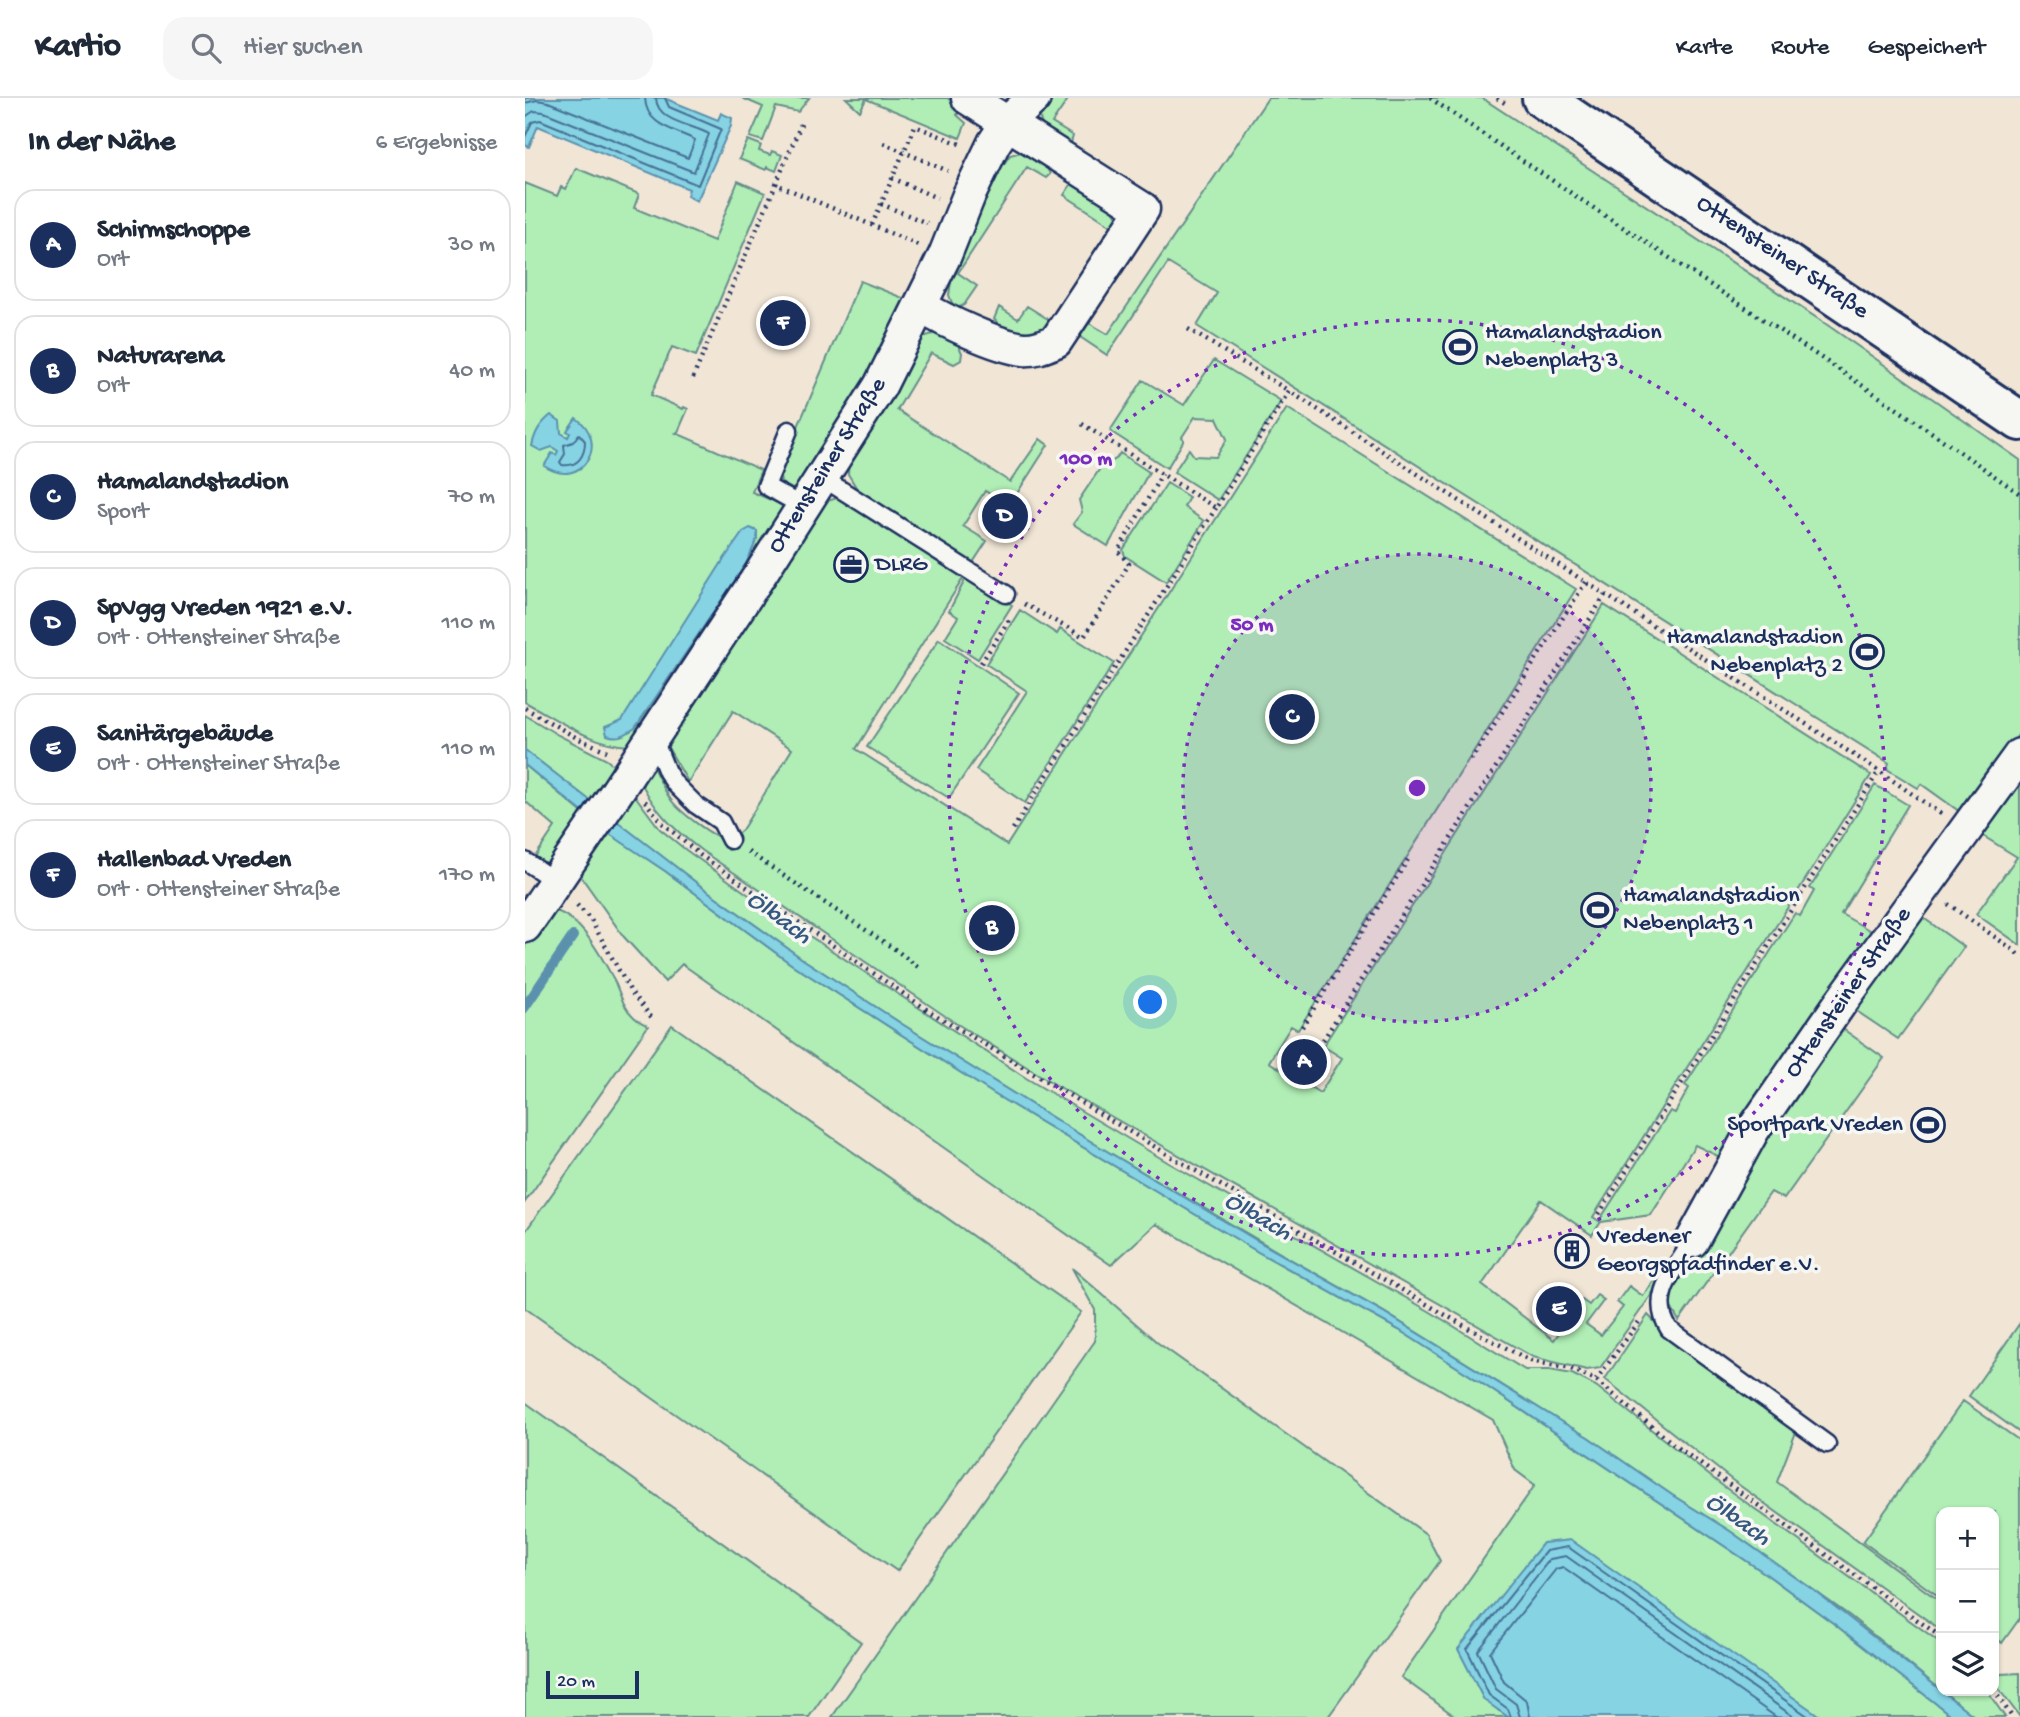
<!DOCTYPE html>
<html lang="de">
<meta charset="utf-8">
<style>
:root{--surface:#fff;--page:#f6f6f7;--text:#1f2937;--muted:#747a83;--line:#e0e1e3;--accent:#1b2f5e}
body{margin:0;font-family:"Gochi Hand",sans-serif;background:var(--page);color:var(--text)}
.controls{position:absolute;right:21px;bottom:21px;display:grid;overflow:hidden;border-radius:14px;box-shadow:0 2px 5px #0004}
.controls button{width:63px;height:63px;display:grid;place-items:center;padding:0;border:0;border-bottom:2px solid var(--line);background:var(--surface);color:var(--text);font:35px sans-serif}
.scale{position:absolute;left:21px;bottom:18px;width:93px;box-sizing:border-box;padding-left:7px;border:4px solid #1b2f5e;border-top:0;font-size:19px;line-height:24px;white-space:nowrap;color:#1b2f5e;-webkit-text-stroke:5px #f6f6f2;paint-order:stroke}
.you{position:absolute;left:626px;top:905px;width:24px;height:24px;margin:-18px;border:5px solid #fff;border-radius:50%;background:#1a73e8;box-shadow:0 0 0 10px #1a73e833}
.badge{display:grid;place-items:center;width:46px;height:46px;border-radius:50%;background:var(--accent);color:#fff;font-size:23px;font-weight:700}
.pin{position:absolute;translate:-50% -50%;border:4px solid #fff;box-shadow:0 2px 7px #0006}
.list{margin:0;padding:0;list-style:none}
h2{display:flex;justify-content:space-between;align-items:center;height:91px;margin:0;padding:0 28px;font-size:30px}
h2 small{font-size:23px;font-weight:400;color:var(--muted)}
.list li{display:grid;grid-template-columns:46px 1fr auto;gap:21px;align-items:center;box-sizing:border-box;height:112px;margin:0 14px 14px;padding:0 14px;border:2px solid var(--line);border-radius:21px}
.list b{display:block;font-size:26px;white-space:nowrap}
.list p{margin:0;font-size:23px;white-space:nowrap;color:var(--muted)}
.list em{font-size:23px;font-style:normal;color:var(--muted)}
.icon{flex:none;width:38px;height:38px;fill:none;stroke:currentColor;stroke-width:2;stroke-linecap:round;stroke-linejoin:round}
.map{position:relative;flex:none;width:1495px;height:1619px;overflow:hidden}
header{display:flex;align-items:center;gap:42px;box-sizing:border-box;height:98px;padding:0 35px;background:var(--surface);border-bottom:2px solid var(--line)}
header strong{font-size:33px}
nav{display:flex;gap:38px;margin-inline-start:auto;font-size:24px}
.search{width:490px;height:63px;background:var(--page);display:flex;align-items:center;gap:18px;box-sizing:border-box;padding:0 24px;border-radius:21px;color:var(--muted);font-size:26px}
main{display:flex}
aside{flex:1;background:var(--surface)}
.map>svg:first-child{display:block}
</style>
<header>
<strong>Kartio</strong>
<div class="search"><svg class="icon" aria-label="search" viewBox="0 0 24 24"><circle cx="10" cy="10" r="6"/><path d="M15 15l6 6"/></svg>Hier suchen</div>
<nav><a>Karte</a><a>Route</a><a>Gespeichert</a></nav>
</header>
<main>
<aside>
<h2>In der Nähe<small>6 Ergebnisse</small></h2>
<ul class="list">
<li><span class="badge">A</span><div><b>Schirmschoppe</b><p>Ort</p></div><em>30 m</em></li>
<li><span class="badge">B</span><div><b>Naturarena</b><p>Ort</p></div><em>40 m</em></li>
<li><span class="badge">C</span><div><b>Hamalandstadion</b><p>Sport</p></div><em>70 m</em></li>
<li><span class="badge">D</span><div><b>SpVgg Vreden 1921 e.V.</b><p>Ort · Ottensteiner Straße</p></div><em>110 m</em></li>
<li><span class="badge">E</span><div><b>Sanitärgebäude</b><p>Ort · Ottensteiner Straße</p></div><em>110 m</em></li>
<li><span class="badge">F</span><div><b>Hallenbad Vreden</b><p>Ort · Ottensteiner Straße</p></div><em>170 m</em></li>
</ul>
</aside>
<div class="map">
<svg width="1495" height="1619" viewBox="0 0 1495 1619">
<rect width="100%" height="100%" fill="#f1e6d6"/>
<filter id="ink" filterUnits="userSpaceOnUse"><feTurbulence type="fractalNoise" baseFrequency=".0143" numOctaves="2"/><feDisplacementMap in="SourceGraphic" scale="14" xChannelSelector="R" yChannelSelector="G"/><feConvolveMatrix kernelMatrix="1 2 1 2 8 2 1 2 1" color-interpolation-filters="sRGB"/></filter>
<g filter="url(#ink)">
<!-- green -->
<path fill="#b0eeb5" stroke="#668e8a" stroke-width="2" d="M217,0h67l-11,14 -22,-5 -13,34 -13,-4 13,-30z
M321,0h101l13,8 -3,9 9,8 -6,15 -94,-39 -6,12z
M521,0h23l-17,25 21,13 -2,7h-4c-23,-15 -35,-17 -21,-45z
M743,0h214l344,226 194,136v272l-57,82 -42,-30 -3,4 -31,-19 2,-6 -692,-437 20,-33 -49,-30 -61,92 -27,-18 9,-14 19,11z
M223,42l13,5 -2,6 11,4 2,-4 10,4 -6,16 -9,-4 -1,3 -27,-11z
M496,54l25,14 4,8 -4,4 -19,-11 -69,106 19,13 -13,19 -7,3 -5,-5 -3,-8 3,-20 40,-94 18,-26z
M51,70l63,26 -5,14 80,33 24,-60 27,12 -69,163 -24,-9 -21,48 32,14 1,-2 4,2 -10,23 -2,1 85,37 -9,22 31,13 5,9 -158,232c-38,-1 -72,-26 -105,-44v-519l32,13 4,-9 5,2z
M547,85l40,25 7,12 -4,8 -51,-33z
M335,183l48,19 -27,60 -85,131 -15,-8 -2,-12z
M502,208l24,15 -6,10 -19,4 -26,-9 -6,-7 5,-12 19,12z
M411,235l20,7 6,13 -1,7 -7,4 -23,-11 -34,57 113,72 30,-43 8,6 -39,61 -24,-15 -22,35 24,15 -15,23 -113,-72 -11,-18 1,-14 67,-121z
M689,262l67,41 -63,99 -44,-28 15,-23 5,7 22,1 11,-18 -10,-21 -22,-1 -13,20 2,3 -17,28 -57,-37 33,-51 41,25z
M762,310l289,181 -278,441 -7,-4 -22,36 51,31 22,-35 -19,-12 281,-441 267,170 -278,442 6,4 71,-110 5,2 14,-25 -4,-3 110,-172 5,3 14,-25 -4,-3 65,-103 33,20 -67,109 37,21 -152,225 -31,-15 -44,70 -50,7 -9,13 -51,-35 -59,85 72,55 28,-40 7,5 8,-10 7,5 -18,24 15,11 22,-28 -6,-5 12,-16 14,10 42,-57 -35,58 -50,71 -13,2 -54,-13 -477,-272 -102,-63 -252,-171c-28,-21 -51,-43 -64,-76l10,-17c7,12 13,27 21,39 8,13 46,43 61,43l12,-10 50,-81 -59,-38 -45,71 -21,-36 1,-18 156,-226 13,-4 8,3 119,76 -108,172 151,96z
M595,355l29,19 -41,74 -35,-22 9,-12 -3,-12 22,-33 15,-8z
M642,385l22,14 -5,10 20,14 -38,61 -41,-26 -2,-6z
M441,480l46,27 -34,54 -33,-21 13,-21 -9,-6z
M495,512l37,24 3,-5 54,34 -89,140 -49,-33 51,-79 -41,-27z
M414,541l80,54 -70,105 -82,-51z
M0,617l33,20 49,25 9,8 -22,37 -69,-55z
M0,667l61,51 -32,46h-11l-8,-5 20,-30 -30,-26z
M1495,673v174l-44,-31 41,-57 -42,-26z
M105,691l30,40 26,21 84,60 256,168 143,85 260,148 96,59h25l22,4 24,12 123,97 222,160v47l-91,-74 -120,-85 -58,-36 -84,-58 -28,-16 -176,-109 -92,-52 -197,-116 -193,-120 -98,-64 -102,-73 -91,-70z
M78,731l62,42 126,93 203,130 264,158 141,78 72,46 295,198 67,49 120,94h-497l-55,-40 134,-192 -20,-15 -22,-50 -337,-196 -45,41 -429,-301 -17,18 -41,-45 -49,-69z
M22,811c31,3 52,43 66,69 7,14 9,28 21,39 4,4 9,6 14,9l-123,176v-266z
M1393,816l46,33 -66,92 -46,-31z
M147,927l409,287 -184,259 -372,-263v-76z
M1315,929l44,31 -100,141 -13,-7 -92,129 -10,-17 5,-20 83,-147z
M547,1170l86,75 268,191 14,27 -112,156h-496l263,-376v-31z
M1123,1217l32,33 116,84 -19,50 164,120v28l-209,-150 -127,-101z
M1495,1225v110l-51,-37z
M1438,1303l57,40v177l-18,25 -8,-7v-124h-53v86l-78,-56z
M0,1304l336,240 -52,75h-284z
M1495,1575v44l-22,-29 -2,-7 5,-7z
M1417,1593h45l18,26h-30z"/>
<!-- water -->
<path fill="#86d3e4" stroke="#5b91ae" stroke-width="2" d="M0,0h139l54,22 3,-7 11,5 -1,8 -34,75 -10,-5 2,-7 -151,-63 -9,21 -4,-2z
M26,317l9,6 1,12 7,4 2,-4 -3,-2 9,-13c35,24 6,73 -32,48l8,-13 4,2 2,-4 -6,-4 -11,4 -9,-5c3,-14 8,-22 19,-31z
M225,430l7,3v8l-11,25 -111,164c-10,7 -17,11 -28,7l-2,-8 17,-7 102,-161 19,-27z
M0,652l177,137 102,73 98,64 193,120 161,96 129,73 175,108 28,16 84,58 58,36 89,63 156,123h-22l-120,-94 -67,-49 -295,-198 -72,-46 -141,-78 -264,-158 -203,-130 -126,-93 -57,-38 -83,-68z
M1046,1442l250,177h-313l-24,-17 -26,-51 85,-106z"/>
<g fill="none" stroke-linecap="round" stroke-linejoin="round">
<!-- shore -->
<path stroke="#467194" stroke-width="2" d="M0,5l12,-3 11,2 140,56 7,-18c-21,-11 -49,-14 -50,-42
M0,19l9,-6 10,1 150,60 15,-38c-17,-10 -52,-12 -53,-36
M0,39l7,-15 8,-2 158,65 23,-56 -52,-22 -4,-9
M54,336l6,7c0,15 -7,26 -23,24l-2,-3 5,-8 -1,-9 9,-3z
M986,1619l-3,-8 -19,-14 -22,-46 79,-98 22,-4 241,170
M995,1619l-4,-13 -20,-15 -18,-38 72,-92 16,-3 228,161
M1005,1619l-3,-16 -23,-19 -14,-30 66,-83 7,-2 213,150"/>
<!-- stream -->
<path stroke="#5b91ae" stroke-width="10" d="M0,909l48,-71"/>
<!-- lane casing -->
<g stroke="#1b2f5e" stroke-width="21">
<path id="lane" d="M264,332l-23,56 36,20
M296,379l185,117
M128,639l14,35 8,12 21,21 25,17 9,18
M0,763l30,20
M1167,1143c-17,29 -44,55 -23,88l158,115"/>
</g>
<!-- street casing -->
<g stroke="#1b2f5e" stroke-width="37">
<path id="street" d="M395,208c25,15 76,40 104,43 12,1 22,-4 32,-8l87,-132 -175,-111
M0,828l91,-133 145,-220 119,-187 65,-131 24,-60 25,-52 14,-21 26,-24
M1167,1143l61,-111 88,-128 179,-247"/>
</g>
<!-- secondary casing -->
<g stroke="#1b2f5e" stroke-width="44">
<path id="secondary" d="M1017,0l478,323"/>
</g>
<!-- path -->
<path stroke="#1b2f5e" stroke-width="4.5" stroke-dasharray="2 5" stroke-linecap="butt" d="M905,0c195,134 397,259 590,396
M972,0l11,7
M276,26l-25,60 142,61
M358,45l65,28
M367,80l45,20
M356,106l46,19
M347,127l43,-99 45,18
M663,231l101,62
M168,280l83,-194
M557,326l134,84 73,-117 590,380 62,43
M499,506l60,33 45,-73 -11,-13 44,-77
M456,565l30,-46
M0,610l52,30 30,13
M946,662l115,-178
M120,703l16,21 39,33 229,156 248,149 293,169 61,32 40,8 25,11 81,67 264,190
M488,731l203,-321
M223,754l148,98 22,17
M1423,806l67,47 5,6
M52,807l14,15 40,72 21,26
M777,929l107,-169
M798,942l282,-445
M1074,1116l280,-443
M1071,1282l45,-61
M1469,1592l18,27"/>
<!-- lane -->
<use href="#lane" stroke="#f6f6f2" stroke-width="16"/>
<!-- street -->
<use href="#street" stroke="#f6f6f2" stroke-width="32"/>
<!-- secondary -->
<use href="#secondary" stroke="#f6f6f2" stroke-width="38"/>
</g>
</g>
<!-- distance rings -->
<circle cx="892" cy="690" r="234" fill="#7b2cbf" fill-opacity=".12"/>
<g fill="none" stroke="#7b2cbf" stroke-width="3.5" stroke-dasharray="3.5 7">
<circle cx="892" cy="690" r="234"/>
<circle cx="892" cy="690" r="468"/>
</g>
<!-- icons -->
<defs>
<g id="stadium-ring" transform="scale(1.75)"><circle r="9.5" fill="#f6f6f2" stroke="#1b2f5e" stroke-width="1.5"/><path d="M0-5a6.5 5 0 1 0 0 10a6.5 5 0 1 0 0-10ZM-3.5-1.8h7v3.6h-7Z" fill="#1b2f5e"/></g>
<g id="office-ring" transform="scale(1.75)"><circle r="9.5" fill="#f6f6f2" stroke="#1b2f5e" stroke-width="1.5"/><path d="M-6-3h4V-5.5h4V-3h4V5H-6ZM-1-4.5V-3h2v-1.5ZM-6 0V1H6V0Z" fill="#1b2f5e"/></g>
<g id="building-ring" transform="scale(1.75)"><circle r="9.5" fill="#f6f6f2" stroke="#1b2f5e" stroke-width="1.5"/><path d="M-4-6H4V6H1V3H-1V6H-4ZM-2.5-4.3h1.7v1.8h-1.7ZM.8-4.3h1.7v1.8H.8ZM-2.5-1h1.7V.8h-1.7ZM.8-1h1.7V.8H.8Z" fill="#1b2f5e"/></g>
</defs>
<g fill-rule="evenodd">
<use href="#stadium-ring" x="935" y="249"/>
<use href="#office-ring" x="326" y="467"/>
<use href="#stadium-ring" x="1342" y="554"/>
<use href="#stadium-ring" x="1073" y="812"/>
<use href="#stadium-ring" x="1403" y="1027"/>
<use href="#building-ring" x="1047" y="1153"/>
</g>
<g text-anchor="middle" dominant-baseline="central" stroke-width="7" stroke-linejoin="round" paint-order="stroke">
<!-- street labels -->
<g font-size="24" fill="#1b2f5e" stroke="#f6f6f2">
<text transform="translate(1257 160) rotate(34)">Ottensteiner Straße</text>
<text transform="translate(303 368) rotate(-58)">Ottensteiner Straße</text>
<text transform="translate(1324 895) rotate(-55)">Ottensteiner Straße</text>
</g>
<!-- poi labels -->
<g font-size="24" fill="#1b2f5e" stroke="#f6f6f2" text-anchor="start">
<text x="960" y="235">Hamalandstadion<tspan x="960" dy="28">Nebenplatz 3</tspan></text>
<text x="350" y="467">DLRG</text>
<text x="1318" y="540" text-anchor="end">Hamalandstadion<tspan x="1318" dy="28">Nebenplatz 2</tspan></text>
<text x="1098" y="798">Hamalandstadion<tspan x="1098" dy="28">Nebenplatz 1</tspan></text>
<text x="1378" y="1027" text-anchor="end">Sportpark Vreden</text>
<text x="1072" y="1139">Vredener<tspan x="1072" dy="28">Georgspfadfinder e.V.</tspan></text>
</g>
<!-- water labels -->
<g font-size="26" font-style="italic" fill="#365880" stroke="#f6f6f2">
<text transform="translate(253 821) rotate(36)">Ölbach</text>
<text transform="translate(732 1120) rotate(30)">Ölbach</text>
<text transform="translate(1212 1423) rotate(35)">Ölbach</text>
</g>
</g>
<circle cx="892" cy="690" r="10" fill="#7b2cbf" stroke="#f6f6f2" stroke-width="3.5"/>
<g font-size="21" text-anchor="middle" font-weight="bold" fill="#7b2cbf" stroke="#f6f6f2" stroke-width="7" stroke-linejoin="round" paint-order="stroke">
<text x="561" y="366">100 m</text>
<text x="727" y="532">50 m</text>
</g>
</svg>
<div class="controls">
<button>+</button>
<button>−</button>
<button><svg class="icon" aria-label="layers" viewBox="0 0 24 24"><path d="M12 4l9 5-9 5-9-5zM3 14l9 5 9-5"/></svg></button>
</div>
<div class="scale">20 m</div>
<div class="you"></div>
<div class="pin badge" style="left:779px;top:964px">A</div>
<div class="pin badge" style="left:467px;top:830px">B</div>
<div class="pin badge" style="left:767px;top:619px">C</div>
<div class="pin badge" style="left:480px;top:418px">D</div>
<div class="pin badge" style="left:1034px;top:1211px">E</div>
<div class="pin badge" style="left:258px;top:225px">F</div>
</div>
</main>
